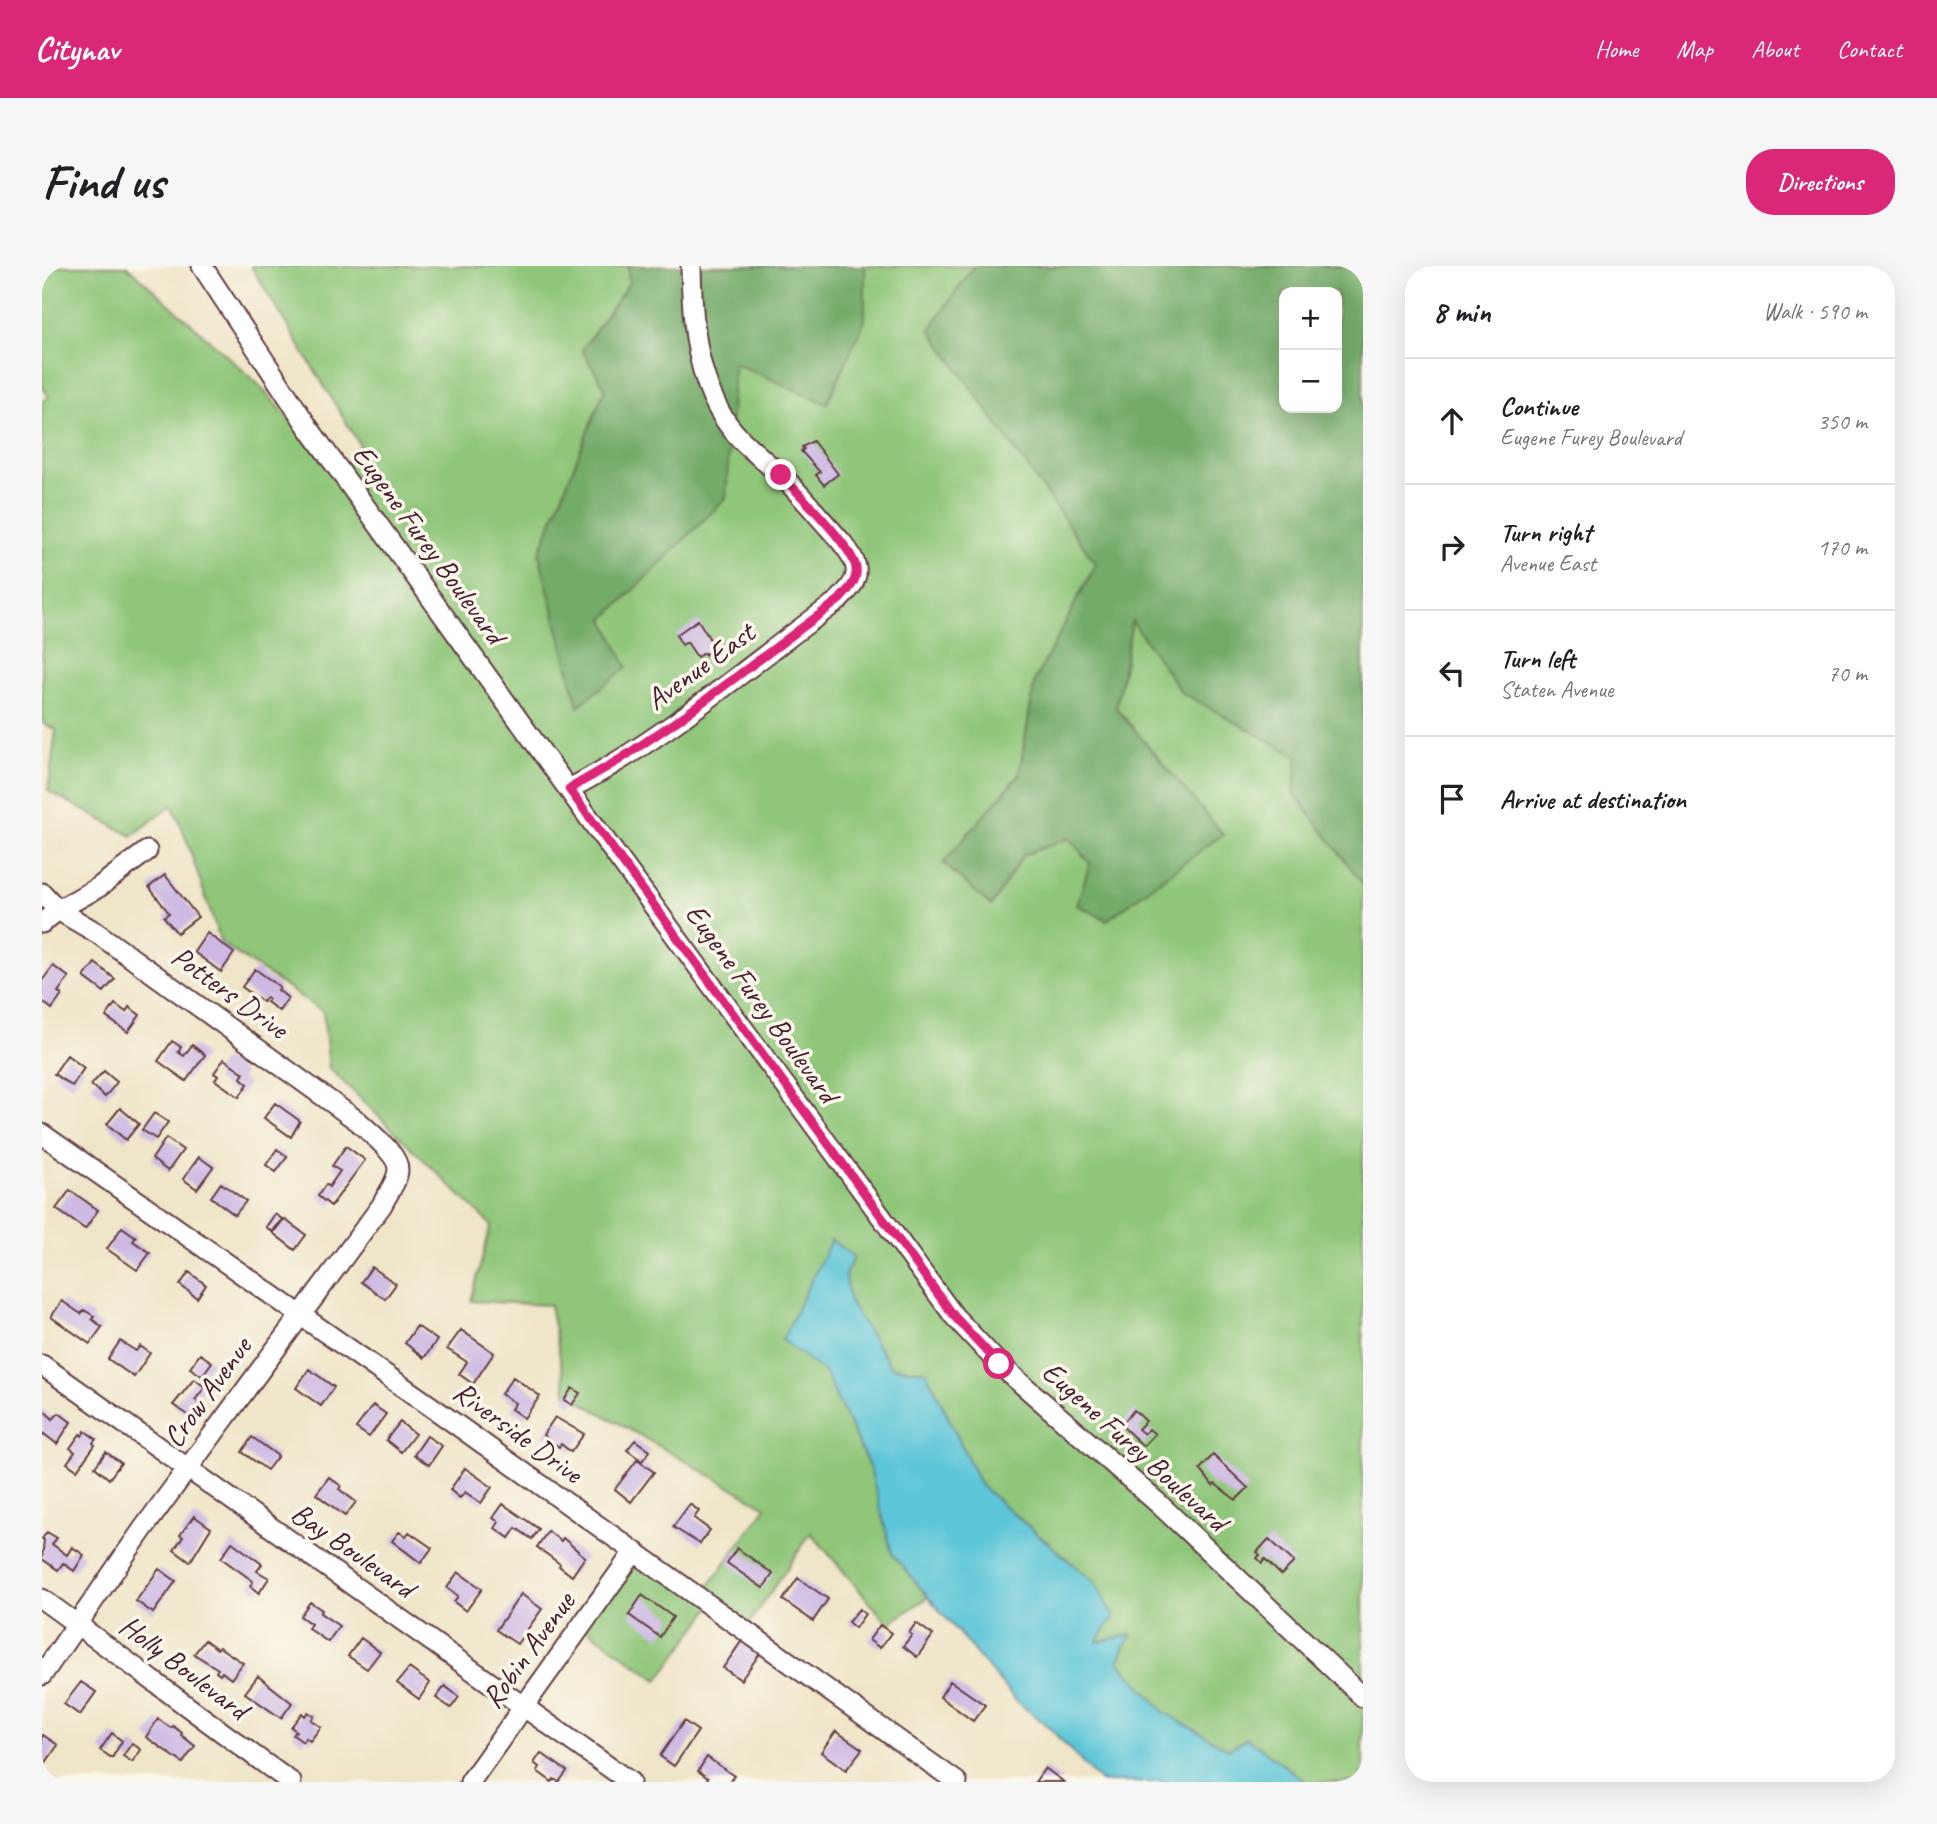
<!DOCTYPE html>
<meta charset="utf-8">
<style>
:root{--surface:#fff;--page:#f6f6f6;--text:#202124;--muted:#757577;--line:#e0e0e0;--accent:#db2777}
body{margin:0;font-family:Caveat,sans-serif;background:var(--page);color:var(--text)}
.controls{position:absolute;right:21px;top:21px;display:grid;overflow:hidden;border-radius:14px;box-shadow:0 7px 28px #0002}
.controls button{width:63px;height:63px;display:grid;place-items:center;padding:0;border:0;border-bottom:2px solid var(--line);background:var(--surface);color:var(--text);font:35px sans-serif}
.stop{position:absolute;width:21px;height:21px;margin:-16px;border:5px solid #db2777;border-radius:50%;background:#fff}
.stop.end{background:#db2777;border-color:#fff;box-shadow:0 2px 7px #0008}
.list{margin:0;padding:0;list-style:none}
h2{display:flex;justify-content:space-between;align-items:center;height:91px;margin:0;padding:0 28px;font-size:30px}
h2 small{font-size:23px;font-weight:400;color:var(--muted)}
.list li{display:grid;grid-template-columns:46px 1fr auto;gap:21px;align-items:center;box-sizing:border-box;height:126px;padding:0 28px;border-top:2px solid var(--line)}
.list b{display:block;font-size:26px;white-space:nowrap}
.list p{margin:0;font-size:23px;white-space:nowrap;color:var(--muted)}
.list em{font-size:23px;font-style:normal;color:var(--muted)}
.icon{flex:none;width:38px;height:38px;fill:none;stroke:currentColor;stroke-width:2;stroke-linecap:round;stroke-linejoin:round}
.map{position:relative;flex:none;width:1321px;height:1516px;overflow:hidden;border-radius:28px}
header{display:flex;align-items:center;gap:42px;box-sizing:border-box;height:98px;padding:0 35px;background:var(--accent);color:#fff}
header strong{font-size:33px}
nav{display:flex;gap:38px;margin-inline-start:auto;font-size:24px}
.intro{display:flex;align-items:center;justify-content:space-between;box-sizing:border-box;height:168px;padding:0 42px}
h1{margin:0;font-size:49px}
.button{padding:18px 32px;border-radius:28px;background:var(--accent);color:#fff;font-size:24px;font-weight:700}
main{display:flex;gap:42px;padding:0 42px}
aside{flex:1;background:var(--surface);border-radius:28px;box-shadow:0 7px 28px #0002}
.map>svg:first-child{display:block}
</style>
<header>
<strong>Citynav</strong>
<nav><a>Home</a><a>Map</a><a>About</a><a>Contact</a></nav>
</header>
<div class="intro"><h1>Find us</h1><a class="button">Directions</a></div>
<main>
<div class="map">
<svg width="1321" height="1516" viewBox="0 0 1321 1516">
<rect width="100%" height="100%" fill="#fbf7ec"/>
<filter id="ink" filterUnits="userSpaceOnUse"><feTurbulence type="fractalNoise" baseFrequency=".0143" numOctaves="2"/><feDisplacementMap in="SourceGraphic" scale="14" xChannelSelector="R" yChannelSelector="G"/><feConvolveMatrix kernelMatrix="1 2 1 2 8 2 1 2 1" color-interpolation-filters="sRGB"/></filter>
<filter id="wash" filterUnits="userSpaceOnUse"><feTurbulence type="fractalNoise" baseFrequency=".00686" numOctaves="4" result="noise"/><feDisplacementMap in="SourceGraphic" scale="28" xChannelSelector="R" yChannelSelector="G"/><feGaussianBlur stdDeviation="1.57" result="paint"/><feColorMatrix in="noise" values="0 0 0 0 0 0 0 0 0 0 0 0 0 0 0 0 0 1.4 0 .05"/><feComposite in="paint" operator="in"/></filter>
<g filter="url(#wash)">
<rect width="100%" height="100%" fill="#efe5c8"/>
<!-- green -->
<path fill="#8fc679" stroke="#6c7252" stroke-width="2" d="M0,0h85l130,117 85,94 5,-15 13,-17 -109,-179h377l1,17 -47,67 23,38 -66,166 40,152 25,-87 121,-121 9,-136 131,-42v-54h109l-44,63 166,235 -61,116 -16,95 -75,87 48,43 31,-50 46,-17 21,25 133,-28 -107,-127 16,-88 49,72 117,65 -4,36 69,91v898h-57l-59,-44 -18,11 -65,-36 -47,-52 14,-25 -35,7 -1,-60 -114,-97 -55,-115 -35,-4 -52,-81 -8,-46 -5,134 103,223 -41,27 -77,-91 -65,95 -32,-25 -56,77 -81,-58 59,-74 66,47 64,-88 -199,-113 -17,-89 -79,-4 20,-76 -162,-157 -6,-56 -102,-69 -38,-113 -11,-25 -40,31 -84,-45 8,-61 -14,-7v-322l7,-4 -7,-11z"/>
<!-- forest -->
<path fill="#73ab69" stroke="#5e654a" stroke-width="2" fill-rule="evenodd" d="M586,0h237v54l-38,84 -93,-41 -8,135 -122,121 23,48 -49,39 -39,-152 66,-166 -23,-38 47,-67z
M932,0h389v618l-69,-91 4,-36 -117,-65 -49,-71 -16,87 107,126 -116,86 -30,-15 13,-42 -21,-25 -46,17 -32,51 -48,-43 76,-88 16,-95 61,-116 -166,-235zM1295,26v116h-53v-116z"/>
<!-- water -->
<path fill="#5dc6d8" stroke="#547282" stroke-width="2" d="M789,974l23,17 -9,17 5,29 41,64 35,4 55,115 114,97 19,34 -17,25 34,-7 -13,26 47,52 64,36 18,-11 59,44h-206l-51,-55 -33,-26 -124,-147 -22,-86 -45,-95 -43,-33z"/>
<g id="blocks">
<!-- building -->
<path fill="#cdb9e3" d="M771,175l25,33 -14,11 -8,-10 4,-3 -19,-21 3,-2 -2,-2z
M656,354l16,26 -9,9 -1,-2 -7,4 -10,-15 -5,3 -6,-10z
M123,609l33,42 -21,16 -13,-16 5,-4 -20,-26z
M165,667l27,20 -13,19 -27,-20z
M53,697l20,16 -11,13 -20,-15z
M11,700l16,11 -11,15 4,3 -10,14 -10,-8v-20z
M213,703l25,18 -2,3 10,8 -9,13 -12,-9 2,-3 -2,-2 -4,5 -21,-15z
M73,738l11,8 3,-5 11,8 -12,17 -22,-15z
M130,775l9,6 -3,5 6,4 8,-11 13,10 -19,26 -28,-20z
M25,789l17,13 -12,18 -18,-12z
M182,793l20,14 -3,5 7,6 -9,13 -24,-17 3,-4 -4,-3z
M62,805l13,11 -12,15 -14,-12z
M233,837l25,18 -9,16 -27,-19z
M78,842l19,16 -13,16 -19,-16z
M112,847l14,9 -12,17 -14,-9z
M124,872l17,12 -15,21 -16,-12z
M304,880l19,14 -34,46 -13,-10 8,-12 3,3 11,-16 -8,-5z
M235,883l10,8 -11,15 -10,-7z
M157,891l14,10 -16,22 -14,-10z
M179,917l25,18 -11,14 -24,-18z
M28,924l28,20 -13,19 -29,-20z
M233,948l7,5 -10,13 -6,-5z
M242,953l22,16 -11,15 -22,-17z
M80,961l14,10 -3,4 17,12 -13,17 -30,-21z
M330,1001l24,17 -11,15 -24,-17z
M147,1006l17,13 -9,13 -17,-13z
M20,1035l19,13 3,-4 10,6 -2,3 10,8 -12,17 -39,-27z
M375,1060l20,14 -13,18 -19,-15z
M419,1064l33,23 -21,31 -14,-10 8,-12 -20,-13z
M78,1075l16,10 4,-5 10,7 -16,24 -26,-18z
M158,1088l12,8 -10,14 -12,-8z
M267,1103l25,18 -13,19 -25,-18z
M471,1111l27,19 -16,22 -13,-9 4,-6 -14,-9z
M152,1113l11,8 -10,13 4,3 -9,13 -17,-11z
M530,1122l8,5 -8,12 -8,-5z
M331,1139l13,9 -17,23 -13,-9z
M0,1143l11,10 6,-6 12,9 -14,22 -13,-10 -2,3z
M1092,1144l12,11 -8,8 6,5 5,-5 6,5 -12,12 -22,-21z
M513,1151l29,17 -13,18 -10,-8 -2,3 -16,-12z
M358,1156l15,12 -14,18 -15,-12z
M43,1165l11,8 -3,4 2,2 -18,25 -10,-7 8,-11 -5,-4 10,-14 2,2z
M385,1170l15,10 -13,19 -15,-10z
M210,1171l26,19 -11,14 -25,-18z
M593,1174l15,11 -8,10 -15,-11z
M64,1186l15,11 -12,16 -14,-12z
M1171,1189l35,33 -12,12 -21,-16 -2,2 -13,-17z
M595,1194l17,12 -23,30 -16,-13z
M423,1202l27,19 -11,16 -16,-11 -5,6 -10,-8z
M287,1211l12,9 -2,3 17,13 -11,14 -29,-22z
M461,1238l36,25 -7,10 -16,-11 -7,10 -14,-10 4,-6 -6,-4z
M648,1238l9,7 -5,7 16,12 -10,14 -27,-17z
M152,1250l17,12 -21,34 -16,-12 9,-13 -3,-2z
M506,1265l13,10 2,-3 22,19 -13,19 -13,-10 1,-2 -23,-17z
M5,1266l10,6 -5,6 15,11 5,-8 12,8 -10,16 -11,-8 -5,7 -16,-11 2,-19 -2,-1z
M357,1266l7,4 3,-4 23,16 -11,15 -29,-22z
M1227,1273l25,23 -13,13 -16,-16 -3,4 -5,-5 3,-3 -3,-3z
M190,1276l30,22 -5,7 12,7 -10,15 -9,-7 3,-5 -32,-23z
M695,1282l36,26 -10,14 -36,-25z
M117,1303l17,12 -23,32 -17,-12z
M416,1306l24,17 -16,22 -12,-9 4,-6 -11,-8z
M756,1312l30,21 -15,22 -30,-21z
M479,1328l21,15 -25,35 -21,-14z
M600,1329l31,22 -13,20 -31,-22z
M268,1336l12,8 -2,3 19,13 -11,16 -20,-14 3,-4 -11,-8z
M817,1343l6,5 -10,14 -7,-6z
M874,1357l17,12 -16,22 -14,-11 9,-11 -3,-2z
M838,1359l11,8 -11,15 -11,-8z
M319,1372l19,14 -13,17 -19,-13z
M701,1373l18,13 -20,28 -18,-12z
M163,1374l12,9 2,-2 24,16 -12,16 -9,-7 -2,3 -4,-3 2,-3 -24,-15z
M367,1402l21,15 -11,16 -22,-16z
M216,1410l34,27 -11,15 -36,-25z
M908,1415l35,24 -12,16 -33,-24z
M39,1416l15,10 -16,23 -16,-11z
M403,1420l14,11 -8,11 -15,-10z
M266,1446l6,4 -3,4 10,7 -11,14 -4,-3 -3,4 -10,-7 3,-4 -5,-4 11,-14 3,3z
M116,1453l13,9 2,-2 9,7 -1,2 14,11 -12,17 -37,-26z
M642,1455l14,10 -24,35 -14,-10z
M794,1465l26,18 -16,21 -25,-18z
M70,1467l10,8 -10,17 -12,-8z
M1,1469l15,10 -16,23v-31z
M90,1477l9,7 -9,12 -9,-6z
M499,1487l26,18 -8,11 -5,-3 -2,3 -15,-11 2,-4 -5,-4z
M665,1491l27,19 -5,6h-24l3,-4 -10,-7z
M1003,1502l19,14h-29z"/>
</g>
</g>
<g filter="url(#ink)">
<use href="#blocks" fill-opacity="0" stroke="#633d43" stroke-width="2"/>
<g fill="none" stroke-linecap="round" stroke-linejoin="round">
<!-- minor casing -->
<g stroke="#633d43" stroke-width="23">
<path id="minor" d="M160,0l106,161 281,391 365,498 45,48 160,140 204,193
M527,523c97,-50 181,-125 270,-189 8,-9 19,-18 17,-32 -2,-14 -17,-29 -26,-39 -16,-18 -31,-36 -47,-52 -23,-21 -48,-38 -63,-65 -25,-44 -28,-97 -29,-146
M0,627l16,17 39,23 262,189c10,10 39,32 39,47 0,12 -11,25 -16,36l-239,324 -101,146
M0,657l16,-13 41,-23 48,-36
M0,868l394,276 521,372
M0,1099l588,417
M0,1333c84,60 165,124 249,183
M428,1516l164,-230"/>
</g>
<!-- minor -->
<use href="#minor" stroke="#fff" stroke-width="19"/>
</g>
</g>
<g fill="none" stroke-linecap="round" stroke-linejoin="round" filter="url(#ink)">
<!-- route -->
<path stroke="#db2777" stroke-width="9" d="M739,209c16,17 72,72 75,93 2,14 -9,23 -17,32l-155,116 -65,44 -50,29 385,527 45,48"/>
</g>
<g text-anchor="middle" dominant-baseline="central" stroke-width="7" stroke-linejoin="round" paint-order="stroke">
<!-- street labels -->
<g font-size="30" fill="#4a1f2b" stroke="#fbf7ec">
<text transform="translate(387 278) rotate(54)">Eugene Furey Boulevard</text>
<text transform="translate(658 400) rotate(-36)">Avenue East</text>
<text transform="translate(188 726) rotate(36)">Potters Drive</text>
<text transform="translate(720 737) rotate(54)">Eugene Furey Boulevard</text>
<text transform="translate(165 1126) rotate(-54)">Crow Avenue</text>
<text transform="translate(476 1166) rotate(36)">Riverside Drive</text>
<text transform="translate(1093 1180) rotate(42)">Eugene Furey Boulevard</text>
<text transform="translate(311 1284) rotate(35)">Bay Boulevard</text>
<text transform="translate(486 1384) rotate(-54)">Robin Avenue</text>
<text transform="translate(142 1401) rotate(37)">Holly Boulevard</text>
</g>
</g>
</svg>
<div class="controls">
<button>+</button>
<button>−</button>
</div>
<div class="stop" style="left:957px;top:1098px"></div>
<div class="stop end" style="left:739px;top:209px"></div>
</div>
<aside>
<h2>8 min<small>Walk · 590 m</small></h2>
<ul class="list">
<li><svg class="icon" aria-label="ahead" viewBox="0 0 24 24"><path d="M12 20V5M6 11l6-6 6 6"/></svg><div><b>Continue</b><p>Eugene Furey Boulevard</p></div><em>350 m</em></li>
<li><svg class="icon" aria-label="right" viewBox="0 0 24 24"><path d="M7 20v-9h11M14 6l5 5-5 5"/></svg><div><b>Turn right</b><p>Avenue East</p></div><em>170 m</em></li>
<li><svg class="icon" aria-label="left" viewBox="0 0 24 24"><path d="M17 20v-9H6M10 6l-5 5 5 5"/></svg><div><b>Turn left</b><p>Staten Avenue</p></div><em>70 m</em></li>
<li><svg class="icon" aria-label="arrive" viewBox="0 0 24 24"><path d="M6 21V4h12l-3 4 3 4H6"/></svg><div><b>Arrive at destination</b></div></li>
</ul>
</aside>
</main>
